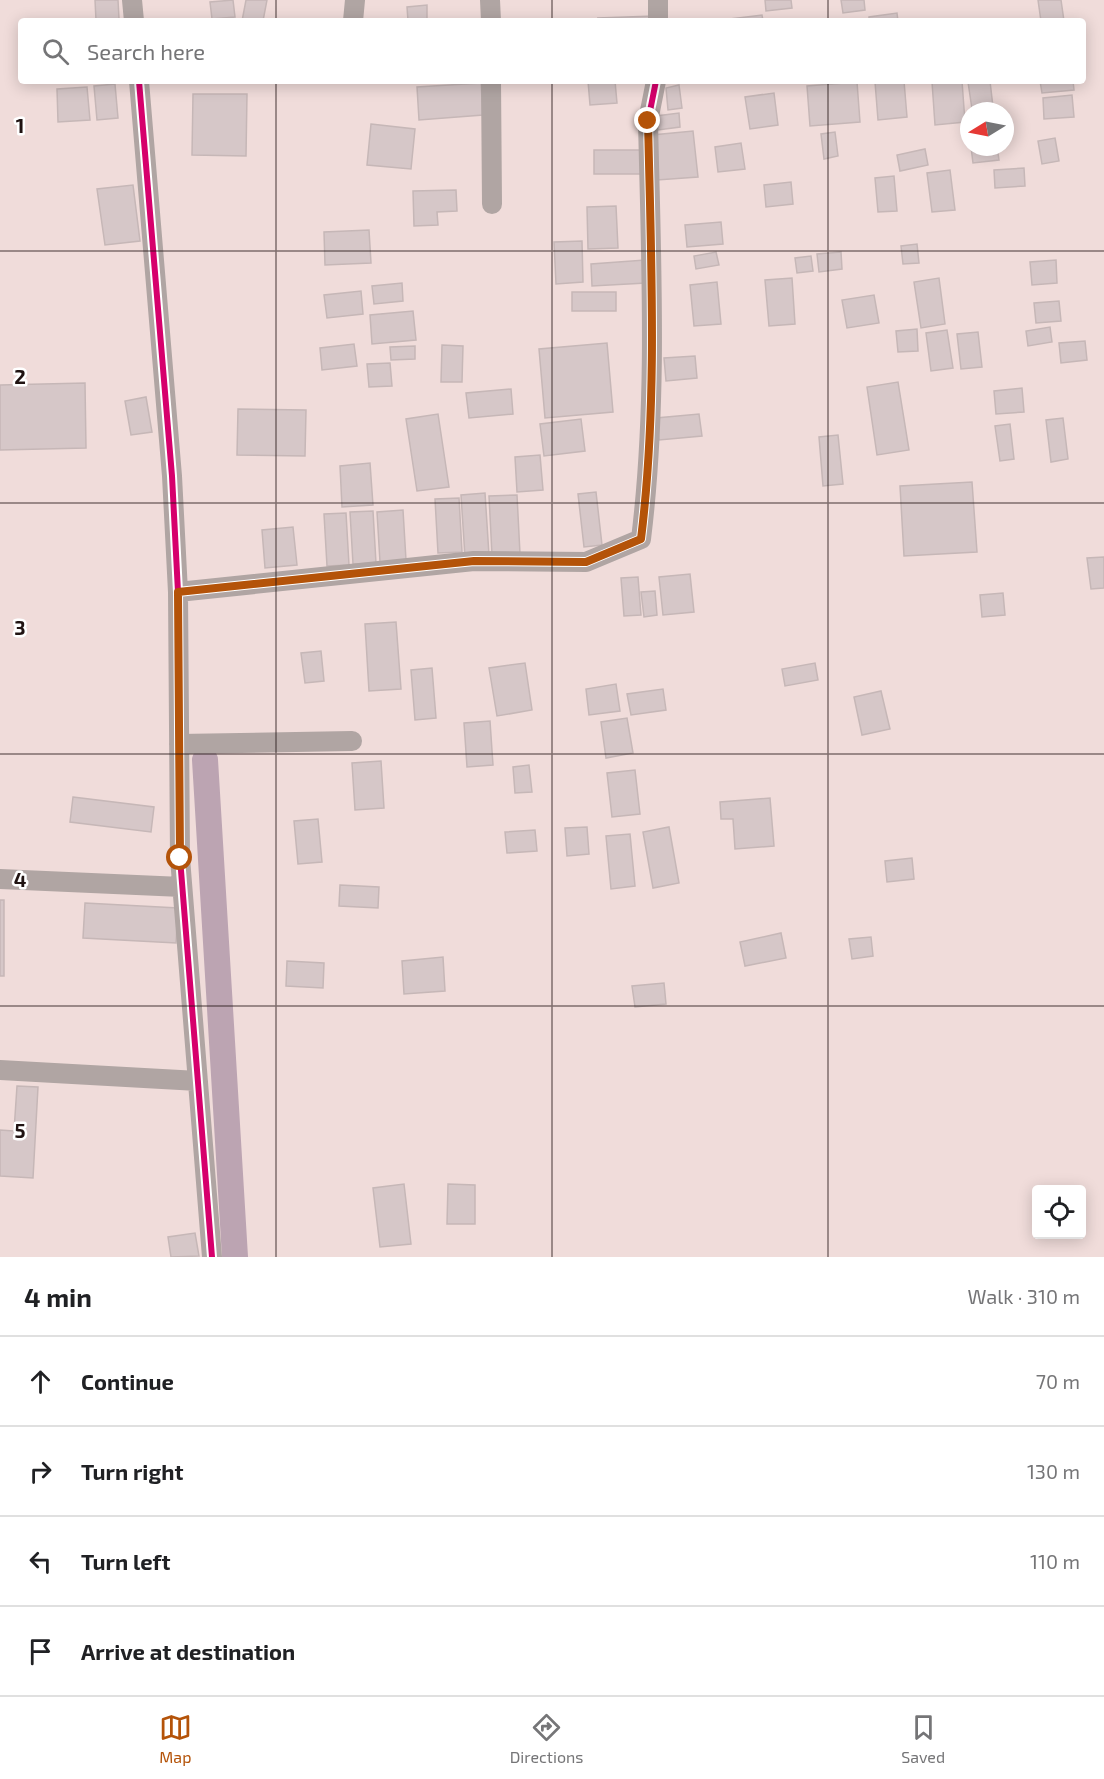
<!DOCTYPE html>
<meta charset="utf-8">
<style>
:root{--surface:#fff;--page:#f2f2f2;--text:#202124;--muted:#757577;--line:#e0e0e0;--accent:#b45309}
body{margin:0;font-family:"Exo 2",sans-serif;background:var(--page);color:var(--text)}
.controls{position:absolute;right:18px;bottom:18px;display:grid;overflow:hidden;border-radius:6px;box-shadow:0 3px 15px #0003}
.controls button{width:54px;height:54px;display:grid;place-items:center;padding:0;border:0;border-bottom:2px solid var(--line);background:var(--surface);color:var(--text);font:30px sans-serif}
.compass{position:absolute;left:960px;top:102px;width:54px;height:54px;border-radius:50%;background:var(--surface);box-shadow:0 3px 15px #0003;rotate:260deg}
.stop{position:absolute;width:18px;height:18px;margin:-14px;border:4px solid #b45309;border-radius:50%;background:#fff}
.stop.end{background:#b45309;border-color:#fff;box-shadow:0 2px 6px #0008}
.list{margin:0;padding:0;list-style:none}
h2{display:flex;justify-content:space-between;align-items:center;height:78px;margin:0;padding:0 24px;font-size:26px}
h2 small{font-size:20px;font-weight:400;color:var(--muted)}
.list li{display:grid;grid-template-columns:39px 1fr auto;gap:18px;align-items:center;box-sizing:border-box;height:90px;padding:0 24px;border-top:2px solid var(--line)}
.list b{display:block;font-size:22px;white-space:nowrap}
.list em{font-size:20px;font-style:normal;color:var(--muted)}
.icon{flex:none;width:33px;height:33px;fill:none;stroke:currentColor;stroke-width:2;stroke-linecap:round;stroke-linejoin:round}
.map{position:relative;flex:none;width:1104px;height:1257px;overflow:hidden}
.search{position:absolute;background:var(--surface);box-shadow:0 3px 15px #0003;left:18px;right:18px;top:18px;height:66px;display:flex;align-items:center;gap:15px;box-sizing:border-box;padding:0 21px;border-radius:6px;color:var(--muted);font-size:22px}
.sheet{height:438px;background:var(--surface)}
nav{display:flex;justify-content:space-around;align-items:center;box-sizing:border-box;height:84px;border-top:2px solid var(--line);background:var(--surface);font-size:16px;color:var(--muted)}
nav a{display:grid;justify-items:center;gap:3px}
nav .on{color:var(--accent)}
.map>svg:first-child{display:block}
</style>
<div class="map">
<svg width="1104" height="1257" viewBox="0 0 1104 1257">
<rect width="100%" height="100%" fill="#f0dcda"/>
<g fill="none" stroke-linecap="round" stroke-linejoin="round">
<!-- canal -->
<path stroke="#bca4b2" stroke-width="26" d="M205,760l30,497"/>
</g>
<!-- building -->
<path fill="#d6c7c8" stroke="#c6b7b7" stroke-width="1.5" d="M95,0h23l1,19 -23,1z
M233,0l2,17 -23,2 -2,-17z
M246,0h21l-4,21h-21z
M765,0h26l1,8 -26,3z
M841,0h23l1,10 -22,3z
M1038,0h23l3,21h-23z
M427,5v16h-19l-1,-14z
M897,13l1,8h-29v-4z
M762,15l1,6h-41v-1z
M654,16v5h-55l-1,-3z
M588,81h27l2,22 -27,2z
M904,81l3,36 -29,3 -3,-38z
M962,81l3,41 -30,3 -3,-43z
M990,81l3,26 -21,2 -4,-27z
M1040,81h33l1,9 -32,3z
M857,82l3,40 -50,4 -3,-40z
M481,83l2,32 -64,5 -2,-33z
M115,84l3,34 -21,2 -3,-34z
M679,85l3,23 -14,2 -2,-22z
M87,87l3,33 -32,2 -1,-33z
M774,93l4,32 -28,4 -5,-32z
M193,94h54l-1,62 -54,-1z
M1072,95l2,22 -30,2 -1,-21z
M679,113l1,14 -22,3 -2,-14z
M371,124l44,5 -4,40 -44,-4z
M693,131l5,46 -41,3 -5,-45z
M835,132l3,24 -14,3 -3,-25z
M1055,138l4,23 -17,3 -4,-23z
M741,143l4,26 -27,3 -3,-25z
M971,147h26l2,13 -26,3z
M925,149l3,16 -28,6 -3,-16z
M594,150h53v24h-53z
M1024,168l1,18 -30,2 -1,-18z
M950,170l5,40 -23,2 -5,-39z
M894,176l3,35 -19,1 -3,-34z
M791,182l2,22 -27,3 -2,-22z
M133,185l7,56 -35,4 -8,-56z
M456,190l1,21 -20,1 1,13 -24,1 -1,-35z
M616,206l2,42 -30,1 -1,-42z
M721,222l2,22 -36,3 -2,-22z
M369,230l2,33 -46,2 -1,-33z
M582,241l1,41 -27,2 -2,-42z
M917,244l2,19 -16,1 -2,-18z
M716,252l3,13 -23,4 -2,-13z
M841,252l1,17 -23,3 -2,-18z
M811,256l2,15 -16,2 -2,-15z
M645,260l1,23 -54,3 -1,-22z
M1056,260l1,23 -25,2 -2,-23z
M792,278l3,46 -26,2 -4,-46z
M939,278l6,46 -24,4 -7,-46z
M717,282l4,42 -27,2 -4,-41z
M402,283l1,18 -29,3 -2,-18z
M361,291l2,23 -36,4 -3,-23z
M572,292h44v19h-44z
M874,295l5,28 -32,5 -5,-28z
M1059,301l2,20 -25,2 -2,-20z
M413,311l3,29 -44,4 -2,-29z
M1050,327l2,15 -24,4 -2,-15z
M917,329l1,22 -20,1 -2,-21z
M947,330l6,38 -22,3 -5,-38z
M978,332l4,35 -21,2 -4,-35z
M1085,341l2,19 -26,3 -2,-20z
M607,343l6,69 -68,6 -6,-69z
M354,344l3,22 -35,4 -2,-22z
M442,345l21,1 -1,36h-21z
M415,346v13l-24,1 -1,-13z
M695,356l2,22 -31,3 -2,-23z
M390,363l2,23 -23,1 -2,-23z
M898,382l11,68 -32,5 -10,-68z
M85,383l1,65 -86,2v-65z
M1022,388l2,24 -28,2 -2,-23z
M511,389l2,25 -44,4 -3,-25z
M146,397l6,35 -21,3 -6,-34z
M238,409l68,1 -1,46 -68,-1z
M438,414l11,73 -32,4 -11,-72z
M699,414l3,22 -43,4 -3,-22z
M1063,418l5,41 -17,3 -5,-42z
M581,419l4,32 -41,5 -4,-32z
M1010,424l4,35 -14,2 -5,-35z
M838,435l5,49 -20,2 -4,-49z
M540,455l3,35 -26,2 -2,-35z
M370,463l3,42 -31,2 -2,-41z
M972,482l5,70 -73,4 -4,-70z
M596,492l6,53 -18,2 -6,-53z
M485,493l4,62 -24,2 -4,-62z
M517,495l3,59 -28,1 -3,-59z
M459,498l3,54 -24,1 -3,-54z
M403,510l3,50 -26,2 -3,-50z
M373,511l3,52 -23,1 -3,-52z
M346,513l3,52 -22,1 -3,-52z
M293,527l4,38 -32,3 -3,-38z
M1104,557v31l-13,1 -4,-31z
M690,574l4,38 -31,3 -4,-38z
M638,577l3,38 -17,1 -3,-38z
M655,591l2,24 -13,2 -3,-25z
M1003,593l2,22 -23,2 -2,-22z
M396,622l5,67 -32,2 -4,-67z
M321,651l3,30 -19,2 -4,-30z
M525,663l7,47 -35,6 -8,-48z
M815,663l3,17 -33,6 -3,-17z
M432,668l4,50 -21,2 -4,-50z
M616,684l4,27 -31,4 -3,-26z
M663,689l3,21 -35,5 -4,-21z
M881,691l9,38 -28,6 -8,-38z
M627,718l6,35 -27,5 -5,-36z
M490,721l3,44 -26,2 -3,-44z
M381,761l3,47 -29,2 -3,-47z
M529,765l3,27 -17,1 -2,-26z
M635,770l5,44 -28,3 -5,-44z
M73,797l81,10 -3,25 -81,-10z
M770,798l4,48 -39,3 -2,-30h-12l-1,-17z
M318,819l4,43 -24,2 -4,-43z
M587,827l2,27 -22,2 -2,-28z
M669,827l10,56 -26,5 -10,-56z
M535,830l2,21 -30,2 -2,-21z
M630,834l5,52 -24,3 -5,-53z
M912,858l2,21 -27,3 -2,-21z
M340,885l39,2 -1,21 -39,-2z
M0,900h4v76h-4z
M85,903l93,5 -2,35 -93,-5z
M781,933l5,25 -41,8 -5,-24z
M871,937l2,19 -21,3 -3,-20z
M443,957l2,34 -41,3 -2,-33z
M287,961l37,2 -1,25 -37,-2z
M664,983l2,21 -31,3 -3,-21z
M17,1086l21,1 -5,91 -33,-2v-46l14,1z
M404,1184l7,60 -31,3 -7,-59z
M448,1184l27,1v39h-28z
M195,1233l4,23 -28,1 -3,-20z"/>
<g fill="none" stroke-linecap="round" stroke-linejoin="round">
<!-- minor -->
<path stroke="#b0a5a3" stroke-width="20" d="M132,0l2,21
M490,0l1,21
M353,21l2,-21
M658,21v-21
M139,81l33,395 6,116 2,266 32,399
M491,81l1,123
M178,592l296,-31 112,1 55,-23c17,-138 10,-279 7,-418l8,-40
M179,744l173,-3
M0,879l182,8
M0,1070l198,11"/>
<!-- cycleway casing -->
<g stroke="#fff" stroke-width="10">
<path id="cycleway" d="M139,81l33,395 6,116 2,266 32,399
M178,592l296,-31 112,1 55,-23c17,-138 10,-279 7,-418l8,-40"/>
</g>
<!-- cycleway -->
<use href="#cycleway" stroke="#d6006c" stroke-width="6"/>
</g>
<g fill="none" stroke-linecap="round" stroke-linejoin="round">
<!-- route -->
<path stroke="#b45309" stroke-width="8" d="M180,858l-2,-266 296,-31 112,1 55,-23c17,-138 10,-279 7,-418"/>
</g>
<!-- grid -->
<path fill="none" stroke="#201312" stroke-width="1.5" stroke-opacity="0.55" d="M276,0v21M552,0v21M828,0v21M276,81v1176M552,81v1176M828,81v1176M0,251h1104M0,503h1104M0,754h1104M0,1006h1104"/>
<g font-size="20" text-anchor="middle" font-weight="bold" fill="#201312" stroke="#fff" stroke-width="5" stroke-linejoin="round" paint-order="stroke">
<text x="20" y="133">1</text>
<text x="20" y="384">2</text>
<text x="20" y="635">3</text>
<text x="20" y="887">4</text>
<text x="20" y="1138">5</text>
</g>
</svg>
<div class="controls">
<button><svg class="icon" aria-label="locate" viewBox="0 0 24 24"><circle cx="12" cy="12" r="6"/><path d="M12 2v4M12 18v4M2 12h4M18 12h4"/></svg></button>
</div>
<svg class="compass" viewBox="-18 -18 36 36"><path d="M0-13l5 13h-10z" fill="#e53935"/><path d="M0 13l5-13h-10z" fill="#757577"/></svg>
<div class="stop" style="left:180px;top:858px"></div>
<div class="stop end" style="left:648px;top:121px"></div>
<div class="search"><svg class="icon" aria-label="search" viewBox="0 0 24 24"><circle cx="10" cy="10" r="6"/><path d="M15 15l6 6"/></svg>Search here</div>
</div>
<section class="sheet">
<h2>4 min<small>Walk · 310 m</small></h2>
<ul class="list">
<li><svg class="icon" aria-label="ahead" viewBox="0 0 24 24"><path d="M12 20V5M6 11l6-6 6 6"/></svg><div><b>Continue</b></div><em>70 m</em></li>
<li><svg class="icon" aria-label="right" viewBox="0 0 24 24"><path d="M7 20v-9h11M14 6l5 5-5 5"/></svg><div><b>Turn right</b></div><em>130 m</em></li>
<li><svg class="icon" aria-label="left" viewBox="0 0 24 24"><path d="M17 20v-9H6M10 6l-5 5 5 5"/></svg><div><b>Turn left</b></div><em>110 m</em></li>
<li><svg class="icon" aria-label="arrive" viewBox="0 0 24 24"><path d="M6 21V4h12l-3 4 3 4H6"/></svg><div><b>Arrive at destination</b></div></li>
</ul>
</section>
<nav>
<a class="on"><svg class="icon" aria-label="map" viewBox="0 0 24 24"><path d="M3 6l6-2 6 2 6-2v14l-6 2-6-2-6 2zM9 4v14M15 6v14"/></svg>Map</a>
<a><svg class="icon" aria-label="directions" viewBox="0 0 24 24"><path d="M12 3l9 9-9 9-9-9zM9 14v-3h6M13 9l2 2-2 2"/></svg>Directions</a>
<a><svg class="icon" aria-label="saved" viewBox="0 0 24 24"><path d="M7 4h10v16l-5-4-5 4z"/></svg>Saved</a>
</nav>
